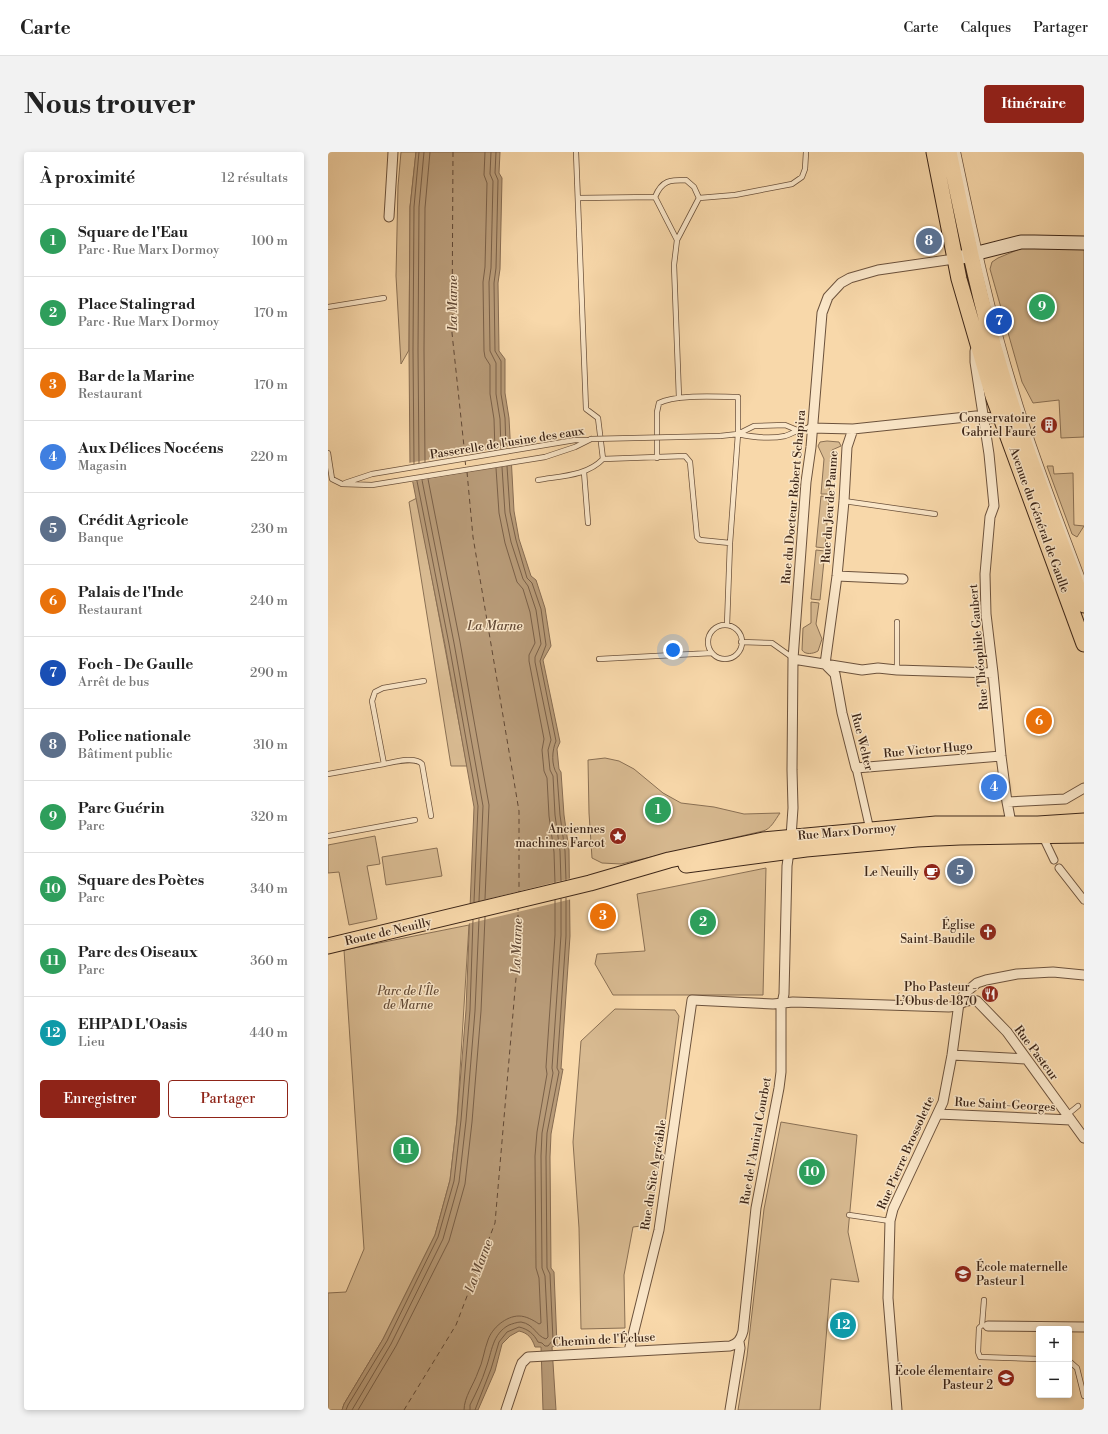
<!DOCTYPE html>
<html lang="fr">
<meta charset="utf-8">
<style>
:root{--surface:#fff;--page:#f2f2f2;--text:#222;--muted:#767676;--line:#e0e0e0;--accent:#8f2418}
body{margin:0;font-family:"Libre Bodoni",serif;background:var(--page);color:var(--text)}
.controls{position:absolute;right:12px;bottom:12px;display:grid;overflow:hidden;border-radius:4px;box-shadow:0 2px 6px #0003}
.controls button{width:36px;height:36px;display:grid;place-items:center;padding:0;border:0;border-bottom:1px solid var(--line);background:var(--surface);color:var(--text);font:20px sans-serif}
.you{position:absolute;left:345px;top:498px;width:14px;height:14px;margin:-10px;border:3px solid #fff;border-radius:50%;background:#1a73e8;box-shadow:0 0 0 6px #1a73e833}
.badge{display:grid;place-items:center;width:26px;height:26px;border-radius:50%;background:var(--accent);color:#fff;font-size:13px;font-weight:700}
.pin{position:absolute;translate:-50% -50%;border:2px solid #fff;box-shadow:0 1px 4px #0006}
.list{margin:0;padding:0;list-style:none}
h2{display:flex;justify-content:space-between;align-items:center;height:52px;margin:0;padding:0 16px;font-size:17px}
h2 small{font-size:13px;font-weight:400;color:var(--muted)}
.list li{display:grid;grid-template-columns:26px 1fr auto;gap:12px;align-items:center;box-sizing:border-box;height:72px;padding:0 16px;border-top:1px solid var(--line)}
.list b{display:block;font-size:15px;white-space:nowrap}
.list p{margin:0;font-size:13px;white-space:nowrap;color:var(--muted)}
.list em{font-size:13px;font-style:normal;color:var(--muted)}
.actions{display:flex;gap:8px;padding:12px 16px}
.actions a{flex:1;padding:9px 0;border:1px solid var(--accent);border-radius:4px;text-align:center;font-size:14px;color:var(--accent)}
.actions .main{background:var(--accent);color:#fff}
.map{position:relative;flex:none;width:756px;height:1258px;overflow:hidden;border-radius:4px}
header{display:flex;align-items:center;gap:24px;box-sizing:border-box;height:56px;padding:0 20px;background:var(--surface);border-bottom:1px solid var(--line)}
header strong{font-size:19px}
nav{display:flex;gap:22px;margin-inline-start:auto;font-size:14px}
.intro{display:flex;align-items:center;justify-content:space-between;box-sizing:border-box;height:96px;padding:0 24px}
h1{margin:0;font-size:28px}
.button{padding:10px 18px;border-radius:4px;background:var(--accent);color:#fff;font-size:14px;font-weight:700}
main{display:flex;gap:24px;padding:0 24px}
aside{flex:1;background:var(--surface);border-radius:4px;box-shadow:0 2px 6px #0003}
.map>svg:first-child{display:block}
</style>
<header>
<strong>Carte</strong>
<nav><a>Carte</a><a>Calques</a><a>Partager</a></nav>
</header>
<div class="intro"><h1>Nous trouver</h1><a class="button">Itinéraire</a></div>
<main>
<aside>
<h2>À proximité<small>12 résultats</small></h2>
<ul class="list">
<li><span class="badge" style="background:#2e9e5b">1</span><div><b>Square de l'Eau</b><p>Parc · Rue Marx Dormoy</p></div><em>100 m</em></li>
<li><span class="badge" style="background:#2e9e5b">2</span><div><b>Place Stalingrad</b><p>Parc · Rue Marx Dormoy</p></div><em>170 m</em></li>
<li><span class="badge" style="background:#e8710a">3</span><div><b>Bar de la Marine</b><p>Restaurant</p></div><em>170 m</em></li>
<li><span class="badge" style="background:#3f7fe0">4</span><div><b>Aux Délices Nocéens</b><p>Magasin</p></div><em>220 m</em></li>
<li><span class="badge" style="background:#5c6f8a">5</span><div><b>Crédit Agricole</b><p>Banque</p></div><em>230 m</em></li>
<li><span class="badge" style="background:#e8710a">6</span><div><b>Palais de l'Inde</b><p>Restaurant</p></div><em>240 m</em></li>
<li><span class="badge" style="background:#1a4fb4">7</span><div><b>Foch - De Gaulle</b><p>Arrêt de bus</p></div><em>290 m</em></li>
<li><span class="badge" style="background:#5c6f8a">8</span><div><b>Police nationale</b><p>Bâtiment public</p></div><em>310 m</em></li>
<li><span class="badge" style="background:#2e9e5b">9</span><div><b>Parc Guérin</b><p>Parc</p></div><em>320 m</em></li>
<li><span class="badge" style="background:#2e9e5b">10</span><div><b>Square des Poètes</b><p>Parc</p></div><em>340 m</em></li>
<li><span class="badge" style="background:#2e9e5b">11</span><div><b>Parc des Oiseaux</b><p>Parc</p></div><em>360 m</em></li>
<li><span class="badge" style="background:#0f9aa8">12</span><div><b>EHPAD L'Oasis</b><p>Lieu</p></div><em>440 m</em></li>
</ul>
<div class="actions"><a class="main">Enregistrer</a><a>Partager</a></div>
</aside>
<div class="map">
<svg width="756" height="1258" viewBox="0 0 756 1258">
<rect width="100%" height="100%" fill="#f8d8aa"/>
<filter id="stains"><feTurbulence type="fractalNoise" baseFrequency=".005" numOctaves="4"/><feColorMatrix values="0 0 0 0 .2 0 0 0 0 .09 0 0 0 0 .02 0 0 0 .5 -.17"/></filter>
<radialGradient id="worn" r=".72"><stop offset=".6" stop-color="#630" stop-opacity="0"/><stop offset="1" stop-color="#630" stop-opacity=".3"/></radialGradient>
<!-- green -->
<path fill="#d8ba91" stroke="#8a7054" d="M73,0h15l-6,55 -1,143 -8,14 -5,-88 2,-90z
M756,95v190l-23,1 -2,-38 -26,3 -11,-21 -32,-113 2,-7 6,-4 24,-10z
M499,289l12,1 2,4 -9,4 -3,44h-8l3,-35 -6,-13 2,-4z
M719,314h6l1,8 19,-1 1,52 10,1 -7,11 -5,-3z
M493,344l8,1 -4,51 -9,-1z
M89,346l50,268h-16l-42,-264z
M488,398l9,1 -5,49 -9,-1z
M483,450l8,1 -3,21 6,15 -4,12c-5,3 -13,4 -16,-1l1,-22 8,-5z
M277,606l14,3 15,8 29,24 18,10 33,4 30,7 36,-1c-5,7 -9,16 -17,18l-142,33 -19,-1 -10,-5 -3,-45 -1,-53z
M47,684l5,28 -13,2 10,53 -28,6 -10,-53 -11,1v-28z
M109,696l5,28 -56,9 -4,-28z
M438,716l-3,127h-150l-18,-31 2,-10 48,-3 -8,-57z
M141,773l-12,195 -7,60 -15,55 -52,104 -39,65 -2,6h-14v-117l18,-1 18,-43 -20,-299z
M287,857l60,1 4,6 -16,122 -14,87 -16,2 -9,48 1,53 -44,1 -2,-101 -6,-86 8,-101z
M453,970l76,13 -9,97 11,50 -28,-3 -11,131h-82l9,-54 17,-147z"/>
<!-- water -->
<path fill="#b89b78" stroke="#876c52" d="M88,0h84l-1,21 3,5 -2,91 -2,14 1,68 6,8v34l4,25 5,93 5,28 12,37 5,4 9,28 6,38 -8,14 17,82 -3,7 2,20 2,3 3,43 5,35 1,86 -9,133h2l-12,65 -1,23 1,111 3,4 3,73 -5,2 4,63h-13l-2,-63h-6c-3,-9 -7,-14 -16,-16l-9,5 -8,8 -7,27 -17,39h-136l2,-6 39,-65 52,-104 15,-55 7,-60 9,-110 8,-203 -29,-162 -35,-177 -1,-118 1,-143z"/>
<!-- pier -->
<path fill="#f8d8aa" d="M184,294l1,19 -102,17 -3,-19z
M244,726v21l-105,25 1,-20z"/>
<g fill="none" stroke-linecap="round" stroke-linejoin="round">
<!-- shore -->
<path stroke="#7a6048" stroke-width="1" d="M157,0l-1,23 3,8 -2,84 -2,15 1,69 1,6 5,8v29l4,25 1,31
M163,0l-1,22 3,7 -2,87 -2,14 1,69 6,12v31l4,25 1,30
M168,0l-1,21 3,7 -2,88 -2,15 1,68 6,10v33l4,24 1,30
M97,310l-1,-112 1,-142 5,-56
M91,311l-1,-113 1,-143 5,-55
M86,312l-1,-114 1,-143 5,-55
M179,314l3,46 6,28 11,38 5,5 9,26 5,36 -6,16 16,80c-4,9 -5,24 1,33l3,41 5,36 1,29
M174,315l3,46 6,29 12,37 5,7 8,24 5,34 -6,13v5l16,78 -3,10 2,20 3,6 2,39 5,36 1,30
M168,316l3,45 6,30 12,39 6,7 7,23 5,31 -6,12v6l15,78 -2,11 2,21 3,7 2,38 5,36 1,31
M100,327l32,163 29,163 -4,94
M94,328l32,163 29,163 -4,95
M89,329l32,163 29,162 -4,96
M18,1258l2,-5 39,-64 51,-104 16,-56 7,-61 9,-110 3,-90
M24,1258l39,-66 52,-105 16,-57 7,-61 9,-110 4,-92
M30,1258l38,-64 53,-105 16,-57 7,-62 9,-111 4,-94
M136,1258c0,-13 10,-26 14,-38 5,-10 6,-22 10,-32 4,-12 18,-24 31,-24 7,0 14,4 20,8l2,-1 -2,-45 -3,-10 -1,-112 2,-24 10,-58 -1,-7 9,-132v-35
M142,1258v-5c6,-12 12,-24 16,-37 6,-16 6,-34 23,-43 3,-1 8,-3 12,-3 13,2 15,14 25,17l2,-2 -3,-61 -3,-8 -1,-112 1,-23 11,-60 -1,-5 9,-133v-36
M147,1258l16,-41 8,-27 8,-10 12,-5c9,2 15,7 19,15l4,1 3,3h3l5,-6 -3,-66 -3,-6 -1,-111 1,-24 12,-61 -2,-4 9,-132v-38"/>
<!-- ferry -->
<path stroke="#624935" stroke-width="1" stroke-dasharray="5 4" stroke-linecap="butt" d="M125,0l-1,181 13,123
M137,308l1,8
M139,320l6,65 46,274v81
M76,1258l52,-85 39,-102 23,-268v-48"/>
<!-- service casing -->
<g stroke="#6c523c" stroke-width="6">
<path id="service" d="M248,0l10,257 12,9 5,41 82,-3 5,6 7,75 3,3 30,3
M630,0c17,81 34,162 59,242 19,64 44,126 67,188
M327,45c7,-17 15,-17 31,-17l8,7 5,11 -22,42 -3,25 5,133
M250,46l77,-1 22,43
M371,46l36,-3 57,-11 10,-7 3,-8 1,-17
M0,155l56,-9
M410,282c14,3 33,5 47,2 10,-3 15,-9 26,-8
M392,284l18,-2 16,-8 31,-1 12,5
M0,301l4,26 10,5 30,1 173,-28 30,-10 16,-8
M329,306v-46l2,-9c17,-9 59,-6 79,-6v37l-8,109 -3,82
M256,320l4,51
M210,328c22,-4 49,-4 65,-21
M17,331l27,-9 203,-34h12
M516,349l91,13
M380 490a17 17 0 1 1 34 0a17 17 0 1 1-34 0Z
M413,490l31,1 21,15
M271,507l113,-6
M569,518v-48
M56,612c10,-2 31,-8 38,0l9,52
M0,622l56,-10 -12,-63 3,-9 8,-4 41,-7
M0,684l87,-16
M739,963l11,-9
M521,1063l41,6
M654,1173l2,-25
M660,1174l-6,-1 -3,3 -1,24 2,5 59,2
M741,1209l8,7 7,28"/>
</g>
<!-- pedestrian casing -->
<g stroke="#6c523c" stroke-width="9">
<path id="pedestrian" d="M528,616l14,62
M714,683l12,25
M731,716l25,32"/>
</g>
<!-- minor casing -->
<g stroke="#6c523c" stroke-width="11">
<path id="minor" d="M61,65l4,-65
M647,199v11l14,92 5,52 -4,11 -5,57 1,40 7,59 8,83 6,46 5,26
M483,276l42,1 123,-13 25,3
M509,424l66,3
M465,507l69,11 16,-2 19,2 96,3
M497,512l10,10 7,39 14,55 145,-12
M497,512l12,-88 7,-75 3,-54 6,-18
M679,650l58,-3 19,-11
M624,903l74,4
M610,962l133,6
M660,1174l96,1
M301,1199l30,-121 33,-230 81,4 20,-2 156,5c10,0 17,-10 28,-6l30,31 77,106
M178,1258l14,-42 2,-5 6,-6 202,-11c8,-2 11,-7 13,-15l13,-123 23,-120 2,-16v-64l3,-14 3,-128 4,-29 2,-29 -1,-38 1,-111 13,-177 5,-35 11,-134 6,-16 13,-14 9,-5 28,-8 76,-11
M402,1258l10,-62 -1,-6
M569,1258l-9,-112 2,-77 3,-12 50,-107 9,-47 7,-52 6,-10 12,-10 9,-3 31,-6 36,-2 31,3"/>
</g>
<!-- secondary casing -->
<g stroke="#3d2618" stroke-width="15">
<path id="secondary" d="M634,105l59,-15h13l50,1"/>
</g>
<!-- primary casing -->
<g stroke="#3d2618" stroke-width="17">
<path id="primary" d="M606,0l25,127 34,117 91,248
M621,0c15,71 29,143 50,213 24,81 56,160 85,240
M358,713l120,-16 111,-10 43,-2 124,-2
M0,794l262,-63 79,-23 94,-20 173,-16h102l46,-3"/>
</g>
<!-- service -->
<use href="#service" stroke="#fae6c8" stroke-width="4.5"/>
<!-- pedestrian -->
<use href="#pedestrian" stroke="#fae6c8" stroke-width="7"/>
<!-- minor -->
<use href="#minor" stroke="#fae6c8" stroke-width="9"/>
<!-- secondary -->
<use href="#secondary" stroke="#fae6c8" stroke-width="13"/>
<!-- primary -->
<use href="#primary" stroke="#f8d8aa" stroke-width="15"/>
<!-- service-bridge casing -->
<g stroke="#6c523c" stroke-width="6" stroke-linecap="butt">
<path id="service-bridge" d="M263,287l129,-3"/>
</g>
<!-- service-bridge -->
<use href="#service-bridge" stroke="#fae6c8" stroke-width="4.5"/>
</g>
<!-- icons -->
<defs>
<g id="building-disc" transform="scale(0.9)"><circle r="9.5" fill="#8f2418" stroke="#fae6c8"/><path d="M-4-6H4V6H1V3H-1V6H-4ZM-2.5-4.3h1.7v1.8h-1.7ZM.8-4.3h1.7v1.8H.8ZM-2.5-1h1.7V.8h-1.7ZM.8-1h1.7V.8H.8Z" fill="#fff"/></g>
<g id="sight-disc" transform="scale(0.9)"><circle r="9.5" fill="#8f2418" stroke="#fae6c8"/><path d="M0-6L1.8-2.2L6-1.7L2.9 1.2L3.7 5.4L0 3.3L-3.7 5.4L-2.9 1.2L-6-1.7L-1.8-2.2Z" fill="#fff"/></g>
<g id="cafe-disc" transform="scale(0.9)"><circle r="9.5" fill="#8f2418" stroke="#fae6c8"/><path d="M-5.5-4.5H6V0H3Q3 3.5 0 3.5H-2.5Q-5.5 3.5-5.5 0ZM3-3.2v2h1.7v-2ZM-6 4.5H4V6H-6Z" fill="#fff"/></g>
<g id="church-disc" transform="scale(0.9)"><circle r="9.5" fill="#8f2418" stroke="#fae6c8"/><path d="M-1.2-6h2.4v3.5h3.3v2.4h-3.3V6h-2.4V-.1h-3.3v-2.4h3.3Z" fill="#fff"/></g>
<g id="restaurant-disc" transform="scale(0.9)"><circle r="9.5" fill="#8f2418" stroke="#fae6c8"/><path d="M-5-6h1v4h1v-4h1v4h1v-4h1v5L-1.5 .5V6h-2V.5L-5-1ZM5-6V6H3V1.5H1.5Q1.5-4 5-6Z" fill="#fff"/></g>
<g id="school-disc" transform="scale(0.9)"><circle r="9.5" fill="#8f2418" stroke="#fae6c8"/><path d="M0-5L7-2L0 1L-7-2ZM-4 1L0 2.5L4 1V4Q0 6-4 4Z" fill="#fff"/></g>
</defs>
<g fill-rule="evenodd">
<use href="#building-disc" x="721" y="273"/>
<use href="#sight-disc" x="290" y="684"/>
<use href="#cafe-disc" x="604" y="720"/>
<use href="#church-disc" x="660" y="780"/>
<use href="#restaurant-disc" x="662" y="842"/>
<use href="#school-disc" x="635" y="1122"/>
<use href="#school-disc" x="678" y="1226"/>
</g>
<g text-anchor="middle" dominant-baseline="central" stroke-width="3" stroke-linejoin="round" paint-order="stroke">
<!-- poi labels -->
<g font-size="12" fill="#3d2618" stroke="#fae6c8" text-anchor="end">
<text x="708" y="266">Conservatoire<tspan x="708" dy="14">Gabriel Fauré</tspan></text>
<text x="277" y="677">Anciennes<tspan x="277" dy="14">machines Farcot</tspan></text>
<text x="591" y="720">Le Neuilly</text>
<text x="647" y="773">Église<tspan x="647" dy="14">Saint-Baudile</tspan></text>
<text x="649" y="835">Pho Pasteur -<tspan x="649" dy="14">L’Obus de 1870</tspan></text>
<text x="648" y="1115" text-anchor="start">École maternelle<tspan x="648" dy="14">Pasteur 1</tspan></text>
<text x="665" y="1219">École élementaire<tspan x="665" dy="14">Pasteur 2</tspan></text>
</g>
<!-- street labels -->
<g font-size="12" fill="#3d2618" stroke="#fae6c8">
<text transform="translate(179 291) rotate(-9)">Passerelle de l'usine des eaux</text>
<text transform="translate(466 345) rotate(-85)">Rue du Docteur Robert Schapira</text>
<text transform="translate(502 355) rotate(-86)">Rue du Jeu de Paume</text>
<text transform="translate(711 368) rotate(70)">Avenue du Général de Gaulle</text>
<text transform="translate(651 495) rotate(-95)">Rue Théophile Gaubert</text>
<text transform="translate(534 590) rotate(76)">Rue Welter</text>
<text transform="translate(600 598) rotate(-5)">Rue Victor Hugo</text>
<text transform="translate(519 680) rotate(-5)">Rue Marx Dormoy</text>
<text transform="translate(60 780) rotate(-13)">Route de Neuilly</text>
<text transform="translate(708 901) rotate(53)">Rue Pasteur</text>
<text transform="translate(677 953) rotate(3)">Rue Saint-Georges</text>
<text transform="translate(428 989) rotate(-80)">Rue de l'Amiral Courbet</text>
<text transform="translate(578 1001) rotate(-66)">Rue Pierre Brossolette</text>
<text transform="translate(326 1023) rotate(-81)">Rue du Site Agréable</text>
<text transform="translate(276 1188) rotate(-3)">Chemin de l'Écluse</text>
</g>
<!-- park labels -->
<g font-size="12" font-style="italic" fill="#644b36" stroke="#fae6c8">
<text x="80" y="839">Parc de l'Île<tspan x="80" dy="14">de Marne</tspan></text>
</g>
<!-- water labels -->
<g font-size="13" font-style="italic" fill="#624935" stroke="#fae6c8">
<text transform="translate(125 151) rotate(-90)">La Marne</text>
<text x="167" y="474">La Marne</text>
<text transform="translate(189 794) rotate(-88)">La Marne</text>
<text transform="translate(151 1114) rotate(-69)">La Marne</text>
</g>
</g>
<rect width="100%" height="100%" filter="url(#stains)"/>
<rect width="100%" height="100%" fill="url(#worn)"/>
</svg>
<div class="controls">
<button>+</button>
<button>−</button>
</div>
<div class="you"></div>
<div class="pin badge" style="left:330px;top:658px;background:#2e9e5b">1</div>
<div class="pin badge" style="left:375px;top:770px;background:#2e9e5b">2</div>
<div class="pin badge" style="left:275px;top:764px;background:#e8710a">3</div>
<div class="pin badge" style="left:666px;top:635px;background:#3f7fe0">4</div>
<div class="pin badge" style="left:632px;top:719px;background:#5c6f8a">5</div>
<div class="pin badge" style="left:711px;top:569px;background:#e8710a">6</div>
<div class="pin badge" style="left:671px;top:169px;background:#1a4fb4">7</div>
<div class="pin badge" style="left:601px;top:89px;background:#5c6f8a">8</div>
<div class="pin badge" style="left:714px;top:155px;background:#2e9e5b">9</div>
<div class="pin badge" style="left:484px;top:1020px;background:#2e9e5b">10</div>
<div class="pin badge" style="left:78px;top:998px;background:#2e9e5b">11</div>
<div class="pin badge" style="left:515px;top:1173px;background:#0f9aa8">12</div>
</div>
</main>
